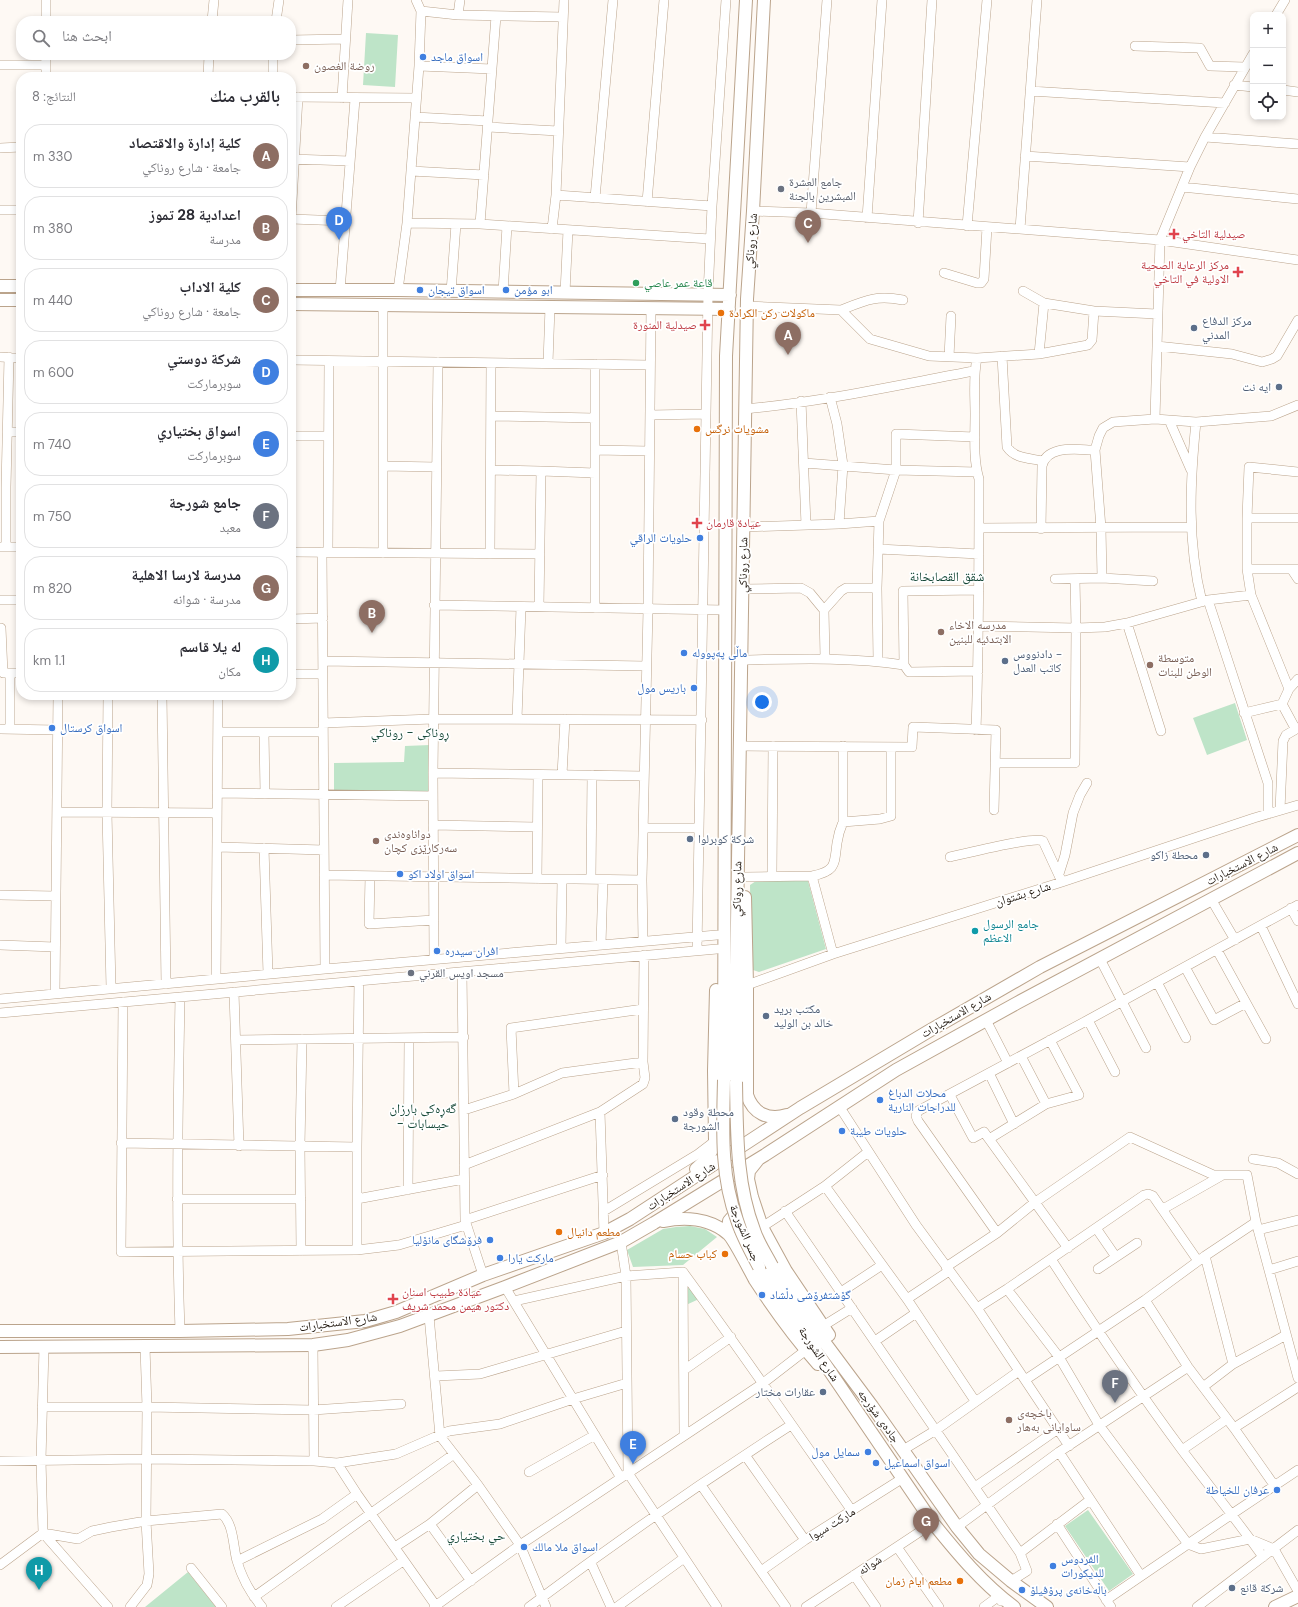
<!DOCTYPE html>
<html lang="ar">
<meta charset="utf-8">
<style>
:root{--surface:#fff;--page:#f2f2f3;--text:#2b2b33;--muted:#7c7c81;--line:#e1e1e2;--accent:#111827}
body{margin:0;font-family:"DM Sans","Noto Naskh Arabic",sans-serif;background:var(--page);color:var(--text);direction:rtl}
.controls{position:absolute;right:12px;top:12px;display:grid;overflow:hidden;border-radius:8px;box-shadow:0 2px 6px #0003}
.controls button{width:36px;height:36px;display:grid;place-items:center;padding:0;border:0;border-bottom:1px solid var(--line);background:var(--surface);color:var(--text);font:20px sans-serif}
.you{position:absolute;left:762px;top:702px;width:14px;height:14px;margin:-10px;border:3px solid #fff;border-radius:50%;background:#1a73e8;box-shadow:0 0 0 6px #1a73e833}
.badge{display:grid;place-items:center;width:26px;height:26px;border-radius:50%;background:var(--accent);color:#fff;font-size:13px;font-weight:700}
.pin{position:absolute;translate:-50% -33px;filter:drop-shadow(0 1px 2px #0008)}
.pin::after{content:'';position:absolute;top:21px;width:14px;height:12px;background:inherit;clip-path:polygon(0 0,100% 0,50% 100%)}
.list{margin:0;padding:0;list-style:none}
h2{display:flex;justify-content:space-between;align-items:center;height:52px;margin:0;padding:0 16px;font-size:17px}
h2 small{font-size:13px;font-weight:400;color:var(--muted)}
.list li{display:grid;grid-template-columns:26px 1fr auto;gap:12px;align-items:center;box-sizing:border-box;height:64px;margin:0 8px 8px;padding:0 8px;border:1px solid var(--line);border-radius:16px}
.list b{display:block;font-size:15px;white-space:nowrap}
.list p{margin:0;font-size:13px;white-space:nowrap;color:var(--muted)}
.list em{font-size:13px;font-style:normal;color:var(--muted)}
.icon{flex:none;width:22px;height:22px;fill:none;stroke:currentColor;stroke-width:2;stroke-linecap:round;stroke-linejoin:round}
.map{position:relative;flex:none;width:1298px;height:1607px;overflow:hidden;direction:ltr}
.search{position:absolute;background:var(--surface);box-shadow:0 2px 6px #0003;left:16px;top:16px;width:280px;height:44px;display:flex;align-items:center;gap:10px;box-sizing:border-box;padding:0 14px;border-radius:16px;color:var(--muted);font-size:15px}
.panel{position:absolute;background:var(--surface);box-shadow:0 2px 6px #0003;left:16px;top:72px;width:280px;height:628px;border-radius:16px;direction:rtl}
.map>svg:first-child{display:block}
</style>
<div class="map">
<svg width="1298" height="1607" viewBox="0 0 1298 1607">
<rect width="100%" height="100%" fill="#fef9f4"/>
<!-- green -->
<path fill="#bee4c8" d="M366,33l32,2 -3,52 -32,-2z
M1235,703l12,37 -40,15 -14,-37z
M430,745l1,47 -97,-2v-27l70,-1 1,-16z
M756,881h52l18,68 -67,23 -6,-2 -2,-3 -1,-82z
M690,1226l15,3 12,8 -34,28 -50,2 -6,-17 36,-21 13,-2z
M687,1281l12,18 -13,6z
M1088,1510l45,64 -24,17 -44,-65z
M188,1572l28,35h-71z"/>
<g fill="none" stroke-linecap="round" stroke-linejoin="round">
<!-- minor casing -->
<g stroke="#bba48c" stroke-width="10">
<path id="minor" d="M421,11l37,4 105,2
M458,15l2,-15
M1276,15l9,-15
M46,21v-21
M212,21l2,-21
M276,21l3,-21
M291,40l54,-1
M1135,46l65,2 10,18 35,1
M0,65h46
M419,66l73,3
M46,77v-22
M208,77l1,-22
M273,77v-22
M1234,85l19,2
M1283,90l15,2
M1030,91l195,12
M291,97l125,1
M342,98l6,-98
M415,117l73,4
M488,127l70,4
M1205,137l93,7
M0,148l21,-1
M1025,156l165,11
M291,159l59,2
M411,171l73,4
M1182,187l116,12
M556,195l156,11
M595,198l18,-198
M647,202l17,-202
M0,210h21
M753,211l58,2 349,27 138,20
M811,213l16,-213
M867,218l15,-218
M291,219l7,-122
M291,219l54,2
M407,223l73,1 230,15
M918,223l14,-223
M480,224l16,-208
M967,226l20,-226
M552,229l4,-34 8,-195
M1020,229l17,-229
M944,273l33,10h4l3,-4 3,-52
M398,290l9,-67 12,-157 2,-55 -5,-11
M340,291l15,-192
M1023,291l21,12 50,8 63,3
M451,292l5,-68
M503,292l4,-66
M565,293l3,-63
M747,306l94,4 29,29 59,17 48,2 62,-4 49,-9 4,-5 2,-29
M841,310c25,-10 35,-15 62,-10
M1157,346l75,8 30,8 10,-3 5,-3 21,-36
M1039,354l5,-51
M1002,356l5,91c8,12 23,11 36,14
M0,357l21,1
M949,357l2,-41
M291,360l359,5
M548,363l2,-56
M830,397l7,27 6,41 -4,59
M801,401l5,124
M745,409c77,-7 153,-24 229,-38
M650,415l55,-1
M491,416l104,2
M1155,419l5,-179 30,-73 15,-30 48,-83
M1169,420l22,50
M1196,422c-6,60 -9,120 6,180
M7,432h14
M291,436h37
M595,450l54,1
M804,463l92,7 81,2
M383,466l54,1
M491,470l50,1 -2,136
M541,471l54,2
M1298,472l-49,-5 -2,51v51h51
M1247,518h51
M743,527l96,-3 40,-3
M979,528l212,-1
M1041,529l1,-63c5,-22 36,-16 53,-16
M0,547h21
M6,547v-60l3,-130
M878,549l101,5
M291,552l249,2
M322,552l3,417
M328,552l1,-191
M383,553v-248
M490,554l1,-191
M1292,570l6,9
M1102,578l-1,-50 -6,-78 4,-14 4,-8 10,-6 42,-3 41,3 75,-6 27,-11
M1055,579l47,-1 51,3
M742,589l59,-1 9,5 14,17 1,48
M1251,595l38,94
M0,600h21
M1208,600l60,183v31
M434,605l291,5
M595,608v-244
M824,610l17,-19 5,-3h31
M291,619l32,-1
M1127,623l34,108
M979,626l97,2 29,-1 22,-4 81,-23 43,-5 -4,-26
M1,628l2,45
M742,660c54,-1 108,-3 162,5
M323,661l323,5
M878,661l-1,-73 2,-67 17,-51v-36l79,3
M978,671l-69,1 -5,-7 -1,-74 76,-1
M4,673h17
M291,674h32
M108,695l-1,118 4,175
M162,695l4,289
M1244,713l38,-9
M517,719l4,-112
M323,723l110,-4 269,1
M1295,728l-13,-24 7,-15 9,-10
M0,729l57,1
M10,729v-56
M976,730c3,-84 3,-167 3,-251 -6,-20 -4,-44 -4,-65 0,-18 -2,-37 2,-56
M218,732h105
M264,732l1,62
M739,746l173,1 1,-20 83,3 -2,80
M995,763h80l1,-135 -1,-49
M433,773l211,3
M562,775l3,-56
M217,793l216,3
M1280,810l3,-69 3,-6 12,-7
M57,812l160,1
M843,822v-76
M433,825l104,2
M644,828h54
M217,847l107,3
M264,848l4,126
M950,857c15,-3 84,-21 93,-16l19,41
M1059,874l6,-19 8,-42 7,-18 7,-12
M324,875l318,5
M370,876l-1,48 65,-4
M772,876l1,-130
M812,876l21,78
M744,877l68,-1c25,-5 22,-12 25,-33 1,-7 3,-14 6,-21l37,-3 11,-3v-69
M537,879l1,-104
M591,879l1,-104
M0,895l56,1
M1211,899l24,41
M1291,908l7,13
M1261,926l37,78
M643,941l-1,-61 6,-271 3,-301
M601,944l2,-64
M0,945l55,2
M561,948l1,-69
M697,950l11,-655 4,-89 14,-206
M1217,950l49,89
M434,959l-1,-186 5,-411
M1100,959l46,89
M1185,967l29,53 32,-17
M462,972l3,248 18,55
M216,979l2,-284
M1157,982l29,56
M747,985l86,-31 229,-72 192,-64 44,-13
M234,992l5,154
M55,993l3,-298
M180,997c-2,112 -4,223 0,334
M0,999l325,-30 392,-34
M123,1002l-2,250 236,-2 42,-5 67,-20
M0,1013l717,-64
M986,1020l22,43
M1088,1020l27,52
M236,1040l228,-3
M1021,1056l25,48
M989,1073l25,51
M514,1094l-3,-66 132,-19
M950,1095l23,43 11,-6 84,116
M839,1106l77,119 61,83 92,138
M464,1110l50,-16 48,-21 81,-11
M600,1112l4,121
M989,1139l57,-35 33,-9 -29,-55
M121,1143l236,4
M1253,1159l25,4 20,11
M464,1165l136,-53 43,-28 2,-6 -2,-16 1,-107
M1213,1175h34l9,47 42,156
M825,1186l82,113 68,102
M408,1190l1,-152
M177,1199h124
M357,1199l107,-20
M1163,1209l58,-33
M604,1211l94,-57 17,-13
M785,1211l235,342 7,18 -16,10
M465,1220l138,-45
M762,1227l63,-41 43,-34
M1096,1228l20,29
M1258,1230l40,-10
M997,1233l-79,-112 -2,-5 2,-5 170,-91 210,-115
M621,1242l5,34 2,197 89,134
M357,1250v-103l2,-166
M301,1251l-1,-105 2,-107
M1205,1256l28,108
M1051,1259c42,65 85,129 131,191 27,36 55,70 81,107
M946,1267l51,-34 37,-30 96,-66 88,40
M1098,1269l39,-26
M1269,1270l29,-9
M683,1272c58,79 113,159 169,239
M683,1272l1,163
M505,1287l116,191
M1007,1289l52,68 40,68 89,119 13,5 49,-10 24,10 24,42
M841,1292l41,-27
M907,1299l42,-28
M1145,1300l43,67 46,61 40,57
M514,1301l112,-25 57,-4
M977,1308l30,-19 137,-94 4,-1 5,2 45,65
M429,1316l11,120 38,49 42,60 26,62
M823,1326l29,-18
M875,1341l41,-28
M313,1345l1,116 23,2 20,31 79,112
M44,1347l-3,113 2,73 65,74
M684,1370l47,-33
M436,1376l44,-2 146,-43
M1025,1380l120,-80 60,-44 51,-34
M1203,1387l30,-23 53,-29
M42,1407h105l166,3 88,-6
M1234,1428l64,-41
M903,1450l33,-20 83,-59
M1182,1450l45,-31
M1059,1452l82,124
M745,1455l60,85
M0,1461l146,-2 168,2
M337,1463l59,-9 53,-23 51,-7 73,-25 54,-16
M529,1472l66,-37
M701,1485l85,122
M975,1487l83,-58
M430,1524l41,57
M1057,1524l54,83
M957,1527l102,-75 129,-85
M395,1547l35,-23 48,-39
M897,1547l42,60
M1020,1553l70,-53
M237,1561l85,-42 35,-25
M591,1563l20,44
M0,1565l43,-32 35,6 14,-8 19,-4 35,-6 76,-7c12,10 11,33 15,47 5,17 14,33 25,46
M191,1568l31,39
M761,1571l44,-31 98,-62
M854,1575l22,32
M254,1597l200,-143
M1106,1600l126,-86 66,-44
M130,1607l17,-22 2,-11 -3,-53 1,-114 -2,-60
M336,1607l67,-46
M434,1607l86,-62 242,-161 44,-34
M529,1607c85,-64 173,-125 262,-182
M617,1607l67,-49
M806,1607l127,-84
M984,1607l15,-11 2,5
M1197,1607l101,-77"/>
</g>
<!-- major casing -->
<g stroke="#bba48c" stroke-width="14">
<path id="major" d="M0,286h21
M291,290h107l332,5
M0,300h21
M291,304l438,5
M745,897l2,88v110c6,18 21,26 40,20
M724,1080l2,-724 20,-356
M736,1082v-97l11,-686 6,-88 11,-211
M757,1161l-8,10 -1,8 4,18 10,30 24,44 43,64
M696,1169c9,-8 16,-15 19,-28l-1,-70 2,-81
M663,1221c21,-4 46,-3 64,12 6,4 23,38 28,47 19,29 40,58 63,84
M728,1233l1,-12 7,-8c8,-4 14,-2 20,4
M772,1266l21,34 79,106 85,121 22,27 32,27 36,26
M759,1267l174,256c25,31 50,61 81,84
M0,1331h180l108,-2 77,-8 31,-9 87,-37 121,-42 26,-14 170,-111 129,-77 111,-64 258,-132
M0,1347l313,-2 35,-5 52,-14 105,-39 116,-45 33,-19 111,-68 131,-85 121,-67 281,-150
M1275,1607l23,-11"/>
</g>
<!-- minor -->
<use href="#minor" stroke="#fff" stroke-width="9"/>
<!-- major -->
<use href="#major" stroke="#fff" stroke-width="12"/>
<!-- major-bridge casing -->
<g stroke="#bba48c" stroke-width="14" stroke-linecap="butt">
<path id="major-bridge" d="M724,1080c-1,47 -4,95 13,140 5,16 14,32 22,47
M736,1082c1,50 0,101 18,148 4,13 12,24 18,36"/>
</g>
<!-- major-bridge -->
<use href="#major-bridge" stroke="#fff" stroke-width="12"/>
</g>
<!-- markers -->
<g fill="#3f7fe0" stroke="#fff" stroke-width="1.5">
<circle cx="423" cy="57" r="4"/>
<circle cx="420" cy="290" r="4"/>
<circle cx="506" cy="290" r="4"/>
<circle cx="700" cy="538" r="4"/>
<circle cx="684" cy="653" r="4"/>
<circle cx="694" cy="688" r="4"/>
<circle cx="52" cy="728" r="4"/>
<circle cx="400" cy="874" r="4"/>
<circle cx="437" cy="951" r="4"/>
<circle cx="880" cy="1100" r="4"/>
<circle cx="842" cy="1131" r="4"/>
<circle cx="490" cy="1240" r="4"/>
<circle cx="500" cy="1258" r="4"/>
<circle cx="762" cy="1295" r="4"/>
<circle cx="868" cy="1452" r="4"/>
<circle cx="876" cy="1463" r="4"/>
<circle cx="1277" cy="1490" r="4"/>
<circle cx="524" cy="1547" r="4"/>
<circle cx="1053" cy="1566" r="4"/>
<circle cx="1022" cy="1590" r="4"/>
</g>
<g fill="#8d6e63" stroke="#fff" stroke-width="1.5">
<circle cx="306" cy="66" r="4"/>
<circle cx="941" cy="632" r="4"/>
<circle cx="1150" cy="665" r="4"/>
<circle cx="376" cy="841" r="4"/>
<circle cx="1009" cy="1420" r="4"/>
</g>
<g fill="#6b7280" stroke="#fff" stroke-width="1.5">
<circle cx="781" cy="189" r="4"/>
<circle cx="411" cy="973" r="4"/>
</g>
<g fill="#e0444e" stroke="#fff" stroke-width="1.5">
<path d="M1172 228h4v4h4v4h-4v4h-4v-4h-4v-4h4z"/>
<path d="M1236 266h4v4h4v4h-4v4h-4v-4h-4v-4h4z"/>
<path d="M703 319h4v4h4v4h-4v4h-4v-4h-4v-4h4z"/>
<path d="M695 517h4v4h4v4h-4v4h-4v-4h-4v-4h4z"/>
<path d="M391 1293h4v4h4v4h-4v4h-4v-4h-4v-4h4z"/>
</g>
<circle fill="#2e9e5b" stroke="#fff" stroke-width="1.5" cx="636" cy="283" r="4"/>
<g fill="#e8710a" stroke="#fff" stroke-width="1.5">
<circle cx="721" cy="313" r="4"/>
<circle cx="697" cy="429" r="4"/>
<circle cx="559" cy="1232" r="4"/>
<circle cx="725" cy="1254" r="4"/>
<circle cx="960" cy="1581" r="4"/>
</g>
<g fill="#5c6f8a" stroke="#fff" stroke-width="1.5">
<circle cx="1194" cy="328" r="4"/>
<circle cx="1279" cy="387" r="4"/>
<circle cx="1005" cy="661" r="4"/>
<circle cx="690" cy="839" r="4"/>
<circle cx="1206" cy="855" r="4"/>
<circle cx="766" cy="1016" r="4"/>
<circle cx="675" cy="1119" r="4"/>
<circle cx="823" cy="1392" r="4"/>
<circle cx="1232" cy="1588" r="4"/>
</g>
<circle fill="#0f9aa8" stroke="#fff" stroke-width="1.5" cx="975" cy="931" r="4"/>
<g text-anchor="middle" dominant-baseline="central" stroke-width="3.5" stroke-linejoin="round" paint-order="stroke">
<!-- shop labels -->
<g font-size="12" fill="#366cbe" stroke="#fff" text-anchor="start">
<text x="431" y="57">اسواق ماجد</text>
<text x="428" y="290">اسواق تيجان</text>
<text x="514" y="290">ابو مؤمن</text>
<text x="692" y="538" text-anchor="end">حلويات الراقي</text>
<text x="692" y="653">ماڵی پەپوولە</text>
<text x="686" y="688" text-anchor="end">باريس مول</text>
<text x="60" y="728">اسواق كرستال</text>
<text x="408" y="874">اسواق اولاد اكو</text>
<text x="445" y="951">افران سيدره</text>
<text x="888" y="1093">محلات الدباغ<tspan x="888" dy="14">للدراجات النارية</tspan></text>
<text x="850" y="1131">حلويات طيبة</text>
<text x="482" y="1240" text-anchor="end">فرۆشگای مانۆلیا</text>
<text x="508" y="1258">ماركت يارا</text>
<text x="770" y="1295">گۆشتفرۆشی دڵشاد</text>
<text x="860" y="1452" text-anchor="end">سمايل مول</text>
<text x="884" y="1463">اسواق اسماعيل</text>
<text x="1269" y="1490" text-anchor="end">عرفان للخياطة</text>
<text x="532" y="1547">اسواق ملا مالك</text>
<text x="1061" y="1559">الفردوس<tspan x="1061" dy="14">للديكورات</tspan></text>
<text x="1030" y="1590">باڵەخانەی پرۆفیلۆ</text>
</g>
<!-- education labels -->
<g font-size="12" fill="#785e54" stroke="#fff" text-anchor="start">
<text x="314" y="66">روضة الغصون</text>
<text x="949" y="625">مدرسه الاخاء<tspan x="949" dy="14">الابتدئيه للبنين</tspan></text>
<text x="1158" y="658">متوسطة<tspan x="1158" dy="14">الوطن للبنات</tspan></text>
<text x="384" y="834">دواناوەندى<tspan x="384" dy="14">سەركارێزى كچان</tspan></text>
<text x="1017" y="1413">باخچەی<tspan x="1017" dy="14">ساوایانی بەهار</tspan></text>
</g>
<!-- worship labels -->
<g font-size="12" fill="#5b616d" stroke="#fff" text-anchor="start">
<text x="789" y="182">جامع العشرة<tspan x="789" dy="14">المبشرين بالجنة</tspan></text>
<text x="419" y="973">مسجد اويس القرني</text>
</g>
<!-- health labels -->
<g font-size="12" fill="#be3a42" stroke="#fff" text-anchor="start">
<text x="1182" y="234">صيدلية التاخي</text>
<text x="1229" y="265" text-anchor="end">مركز الرعاية الصحية<tspan x="1229" dy="14">الاولية في التاخي</tspan></text>
<text x="697" y="325" text-anchor="end">صيدلية المنورة</text>
<text x="706" y="523">عيادة قارمان</text>
<text x="402" y="1292">عيادة طبيب اسنان<tspan x="402" dy="14">دكتور هيمن محمد شريف</tspan></text>
</g>
<!-- street labels -->
<g font-size="12" fill="#221910" stroke="#fff">
<text transform="translate(751 241) rotate(-86)">شارع روناكي</text>
<text transform="translate(743 565) rotate(-89)">شارع روناكي</text>
<text transform="translate(1242 864) rotate(-27)">شارع الاستخبارات</text>
<text transform="translate(737 889) rotate(-89)">شارع روناكي</text>
<text transform="translate(1023 894) rotate(-17)">شارع بشتوان</text>
<text transform="translate(956 1015) rotate(-30)">شارع الاستخبارات</text>
<text transform="translate(681 1186) rotate(-33)">شارع الاستخبارات</text>
<text transform="translate(745 1233) rotate(67)">جسر الشورجة</text>
<text transform="translate(338 1322) rotate(-8)">شارع الاستخبارات</text>
<text transform="translate(819 1354) rotate(56)">شارع الشورجة</text>
<text transform="translate(879 1416) rotate(54)">جادەی شۆرجە</text>
<text transform="translate(832 1524) rotate(-32)">مارکت سیوا</text>
<text transform="translate(870 1565) rotate(-34)">شوانە</text>
</g>
<!-- leisure labels -->
<g font-size="12" fill="#27864d" stroke="#fff" text-anchor="start">
<text x="644" y="283">قاعة عمر عاصي</text>
</g>
<!-- food labels -->
<g font-size="12" fill="#c56008" stroke="#fff" text-anchor="start">
<text x="729" y="313">ماكولات ركن الكرادة</text>
<text x="705" y="429">مشويات نرگس</text>
<text x="567" y="1232">مطعم دانيال</text>
<text x="717" y="1254" text-anchor="end">كباب حسام</text>
<text x="952" y="1581" text-anchor="end">مطعم ايام زمان</text>
</g>
<!-- service labels -->
<g font-size="12" fill="#4e5e75" stroke="#fff" text-anchor="start">
<text x="1202" y="321">مركز الدفاع<tspan x="1202" dy="14">المدني</tspan></text>
<text x="1271" y="387" text-anchor="end">ايه نت</text>
<text x="1013" y="654">دادنووس -<tspan x="1013" dy="14">کاتب العدل</tspan></text>
<text x="698" y="839">شركة كوبرلوا</text>
<text x="1198" y="855" text-anchor="end">محطة زاكو</text>
<text x="774" y="1009">مكتب بريد<tspan x="774" dy="14">خالد بن الوليد</tspan></text>
<text x="683" y="1112">محطة وقود<tspan x="683" dy="14">الشورجة</tspan></text>
<text x="815" y="1392" text-anchor="end">عقارات مختار</text>
<text x="1240" y="1588">شركة قانع</text>
</g>
<!-- culture labels -->
<g font-size="12" fill="#0d838f" stroke="#fff" text-anchor="start">
<text x="983" y="924">جامع الرسول<tspan x="983" dy="14">الاعظم</tspan></text>
</g>
<!-- neighbourhood labels -->
<g font-size="13" fill="#164838" stroke="#fff">
<text x="947" y="576">شقق القصابخانة</text>
<text x="410" y="732">ڕوناکی - روناكي</text>
<text x="423" y="1108">گەڕەکی بارزان<tspan x="423" dy="15">- حیسابات</tspan></text>
<text x="476" y="1535">حي بختياري</text>
</g>
</g>
</svg>
<div class="controls">
<button>+</button>
<button>−</button>
<button><svg class="icon" aria-label="locate" viewBox="0 0 24 24"><circle cx="12" cy="12" r="6"/><path d="M12 2v4M12 18v4M2 12h4M18 12h4"/></svg></button>
</div>
<div class="you"></div>
<div class="pin badge" style="left:788px;top:355px;background:#8d6e63">A</div>
<div class="pin badge" style="left:372px;top:633px;background:#8d6e63">B</div>
<div class="pin badge" style="left:808px;top:243px;background:#8d6e63">C</div>
<div class="pin badge" style="left:339px;top:240px;background:#3f7fe0">D</div>
<div class="pin badge" style="left:633px;top:1464px;background:#3f7fe0">E</div>
<div class="pin badge" style="left:1115px;top:1403px;background:#6b7280">F</div>
<div class="pin badge" style="left:926px;top:1541px;background:#8d6e63">G</div>
<div class="pin badge" style="left:39px;top:1590px;background:#0f9aa8">H</div>
<div class="search"><svg class="icon" aria-label="search" viewBox="0 0 24 24"><circle cx="10" cy="10" r="6"/><path d="M15 15l6 6"/></svg>ابحث هنا</div>
<section class="panel">
<h2>بالقرب منك<small>النتائج: 8</small></h2>
<ul class="list">
<li><span class="badge" style="background:#8d6e63">A</span><div><b>كلية إدارة والاقتصاد</b><p>جامعة · شارع روناكي</p></div><em>330 m</em></li>
<li><span class="badge" style="background:#8d6e63">B</span><div><b>اعدادية 28 تموز</b><p>مدرسة</p></div><em>380 m</em></li>
<li><span class="badge" style="background:#8d6e63">C</span><div><b>كلية الاداب</b><p>جامعة · شارع روناكي</p></div><em>440 m</em></li>
<li><span class="badge" style="background:#3f7fe0">D</span><div><b>شركة دوستي</b><p>سوبرماركت</p></div><em>600 m</em></li>
<li><span class="badge" style="background:#3f7fe0">E</span><div><b>اسواق بختياري</b><p>سوبرماركت</p></div><em>740 m</em></li>
<li><span class="badge" style="background:#6b7280">F</span><div><b>جامع شورجة</b><p>معبد</p></div><em>750 m</em></li>
<li><span class="badge" style="background:#8d6e63">G</span><div><b>مدرسة لارسا الاهلية</b><p>مدرسة · شوانە</p></div><em>820 m</em></li>
<li><span class="badge" style="background:#0f9aa8">H</span><div><b>له يلا قاسم</b><p>مكان</p></div><em>1.1 km</em></li>
</ul>
</section>
</div>
